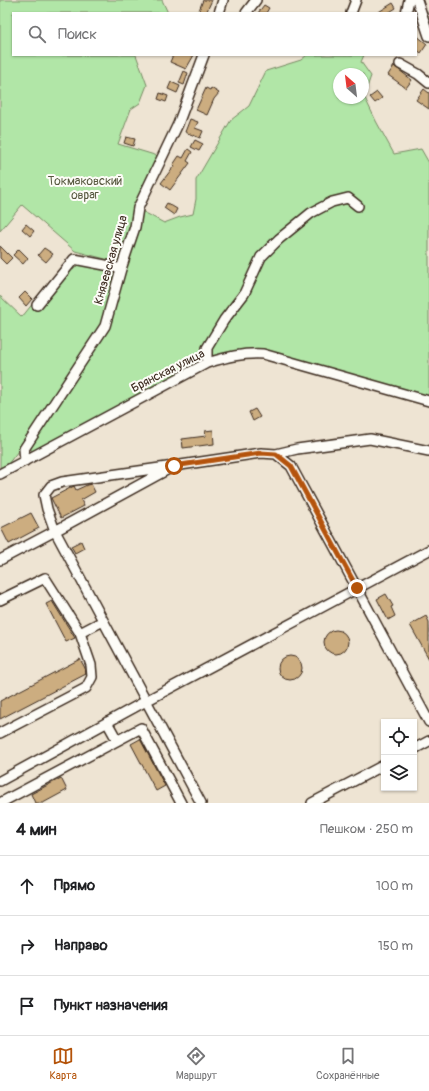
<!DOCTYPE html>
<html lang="ru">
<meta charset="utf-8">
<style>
:root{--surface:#fff;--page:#f6f6f6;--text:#202124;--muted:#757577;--line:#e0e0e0;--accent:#b45309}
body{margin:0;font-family:Pangolin,sans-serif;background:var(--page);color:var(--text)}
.controls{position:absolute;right:12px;bottom:12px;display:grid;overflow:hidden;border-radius:0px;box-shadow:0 1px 3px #0004}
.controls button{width:36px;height:36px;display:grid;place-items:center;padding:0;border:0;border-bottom:1px solid var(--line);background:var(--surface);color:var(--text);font:20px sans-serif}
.compass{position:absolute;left:333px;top:68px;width:36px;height:36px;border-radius:50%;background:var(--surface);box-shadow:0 1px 3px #0004;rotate:332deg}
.stop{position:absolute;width:12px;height:12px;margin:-9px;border:3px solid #b45309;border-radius:50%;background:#fff}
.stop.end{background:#b45309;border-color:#fff;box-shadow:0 1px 4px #0008}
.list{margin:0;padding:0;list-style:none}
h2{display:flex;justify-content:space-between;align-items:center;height:52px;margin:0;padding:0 16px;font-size:17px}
h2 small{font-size:13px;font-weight:400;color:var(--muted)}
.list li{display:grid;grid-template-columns:26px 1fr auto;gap:12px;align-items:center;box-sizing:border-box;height:60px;padding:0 16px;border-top:1px solid var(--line)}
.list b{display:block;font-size:15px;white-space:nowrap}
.list em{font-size:13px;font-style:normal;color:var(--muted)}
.icon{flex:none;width:22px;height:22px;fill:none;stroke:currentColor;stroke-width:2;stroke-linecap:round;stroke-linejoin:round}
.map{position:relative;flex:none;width:429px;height:803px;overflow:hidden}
.search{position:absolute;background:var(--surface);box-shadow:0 1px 3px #0004;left:12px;right:12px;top:12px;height:44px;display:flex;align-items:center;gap:10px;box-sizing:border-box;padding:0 14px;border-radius:0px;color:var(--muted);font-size:15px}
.sheet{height:232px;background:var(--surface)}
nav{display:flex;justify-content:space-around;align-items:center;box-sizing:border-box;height:56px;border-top:1px solid var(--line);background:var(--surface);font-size:11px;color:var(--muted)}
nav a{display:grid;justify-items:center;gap:2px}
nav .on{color:var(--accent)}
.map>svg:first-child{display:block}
</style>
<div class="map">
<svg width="429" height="803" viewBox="0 0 429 803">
<rect width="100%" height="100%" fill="#eee4d3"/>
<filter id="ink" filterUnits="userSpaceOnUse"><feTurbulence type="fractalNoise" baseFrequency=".025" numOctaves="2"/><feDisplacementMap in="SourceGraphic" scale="8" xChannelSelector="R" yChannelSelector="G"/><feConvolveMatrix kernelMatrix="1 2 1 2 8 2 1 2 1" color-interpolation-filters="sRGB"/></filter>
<g filter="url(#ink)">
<!-- green -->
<path fill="#b1e6a7" stroke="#768862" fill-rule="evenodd" d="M0,0h162l6,13h-155v42h123l11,30 -7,18 -9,6 -13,35 40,12 -22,52 -19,54 -42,-11 -53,-46 -22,26z
M307,55h57l-3,7 10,14 -7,20 12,25 18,33 27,-5 8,14v235l-166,-48c-22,-1 -41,2 -61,11l-168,90 -3,-1 -1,-5 78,-118 32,-117 24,13 16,-6 13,-3 3,-15v-19l35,-60 18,-14 17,-35 35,-11zM339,74h24v24h-24z
M65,263l8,7 5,-5 5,-1 29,7 3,4 -13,49 -84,127 -10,13 -8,4v-172l22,21z"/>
<!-- building -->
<path fill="#ccad80" stroke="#3b2a1e" d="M203,0h9l-6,13h-8z
M393,3l3,5 -8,5h-11z
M264,5l5,3 -3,5h-8z
M416,35l11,9 -6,9 -5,-4z
M173,55h21l-8,14 -16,-7z
M394,66l18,14 -6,8 -18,-13z
M184,71l4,2 -4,12 -5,-2z
M171,82l9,4 -3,7 -9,-4z
M206,88l4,2 1,-2 8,5 -5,6 -7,16 -11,-5z
M424,89l5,4v16l-13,-9z
M377,92l5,6 -7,5 -5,-6z
M160,93l8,3 -2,6 -8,-3z
M190,119l8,3 -3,6 8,3 -3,7 -15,-6z
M126,137l9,2 -2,7 -9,-3z
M195,140l8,4 -4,7 -8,-4z
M188,149l4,3 -5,9 3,2 -20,27 -9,-7 13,-17 -1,-1 6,-9 4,2z
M167,203l10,6 -3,6 -10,-7z
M26,224l8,7 -4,5 -8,-7z
M0,246l12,12 -6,6 -6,-6z
M44,248l9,6 -7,8 -8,-7z
M19,249l9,9 -5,6 -10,-9z
M25,292l7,7 -6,7 -7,-8z
M255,409l5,8 -7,4 -4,-9z
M213,430l1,14 -31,4 -1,-9 24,-3 -1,-5z
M91,484l4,8 -14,8 3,6 -23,12 -10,-20 23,-12 2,4 11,-5z
M31,513l8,15 -30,16 -8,-16z
M81,541l3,7 -9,5 -4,-7z
M386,594l7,12 -2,1 4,9 -7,4 -11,-21z
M52,601l23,37 -9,4 -20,-38z
M426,616l3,6v37l-19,-34z
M324 642a12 12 0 1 1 24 0a12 12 0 1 1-24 0Z
M278 668a12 12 0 1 1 24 0a12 12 0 1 1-24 0Z
M80,659l5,9 1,6 -86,45v-18z
M140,739l25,47 -9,5 -25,-47z
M61,778l6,12 -24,13h-8l-4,-9z"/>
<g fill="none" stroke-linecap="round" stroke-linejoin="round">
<!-- minor casing -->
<g stroke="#3b2a1e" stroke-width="12">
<path id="minor" d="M417,0l12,36
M219,13l4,-13
M246,13l10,-13
M351,13l5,-13
M406,13l3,-13
M400,64l18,10 11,9
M37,305l37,-46 36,7 11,3
M207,363v-15l17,-28 20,-26 17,-37 18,-18 32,-26 21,-11 16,-4 10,8
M276,454l21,-5 73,-10 59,12
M25,461l-1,-12 81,-123 16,-57 14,-42 3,-19 40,-84 26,-69
M174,466l-112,16 -11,4 -7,9 3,14 8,22 119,-65 87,-13 15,1 15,12 138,256
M0,474l207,-111c20,-6 35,-10 56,-9l166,47
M0,560l55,-29 146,272
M0,600l45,-22 35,55 23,-12
M107,722l10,18
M0,733l86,-45 6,-11 -1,-12 -11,-32
M414,749l15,-8
M0,781l146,-80 283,-151
M0,803l141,-75 40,75
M312,803l72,-38"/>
</g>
<!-- minor -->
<use href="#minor" stroke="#fdfcf7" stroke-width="9"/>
</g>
</g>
<g fill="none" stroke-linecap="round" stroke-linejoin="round" filter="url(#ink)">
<!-- route -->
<path stroke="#b45309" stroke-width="5" d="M174,466l87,-13 15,1 15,12 66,122"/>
</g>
<g text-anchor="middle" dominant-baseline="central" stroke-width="4" stroke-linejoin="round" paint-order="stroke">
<!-- park labels -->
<g font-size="12" fill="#585940" stroke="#fdfcf7">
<text x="85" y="181">Токмаковский<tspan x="85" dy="14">овраг</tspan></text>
</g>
<!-- street labels -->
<g font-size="12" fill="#3b2a1e" stroke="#fdfcf7">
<text transform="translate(111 260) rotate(-74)">Князевская улица</text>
<text transform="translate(168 371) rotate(-27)">Брянская улица</text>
</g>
</g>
</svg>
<div class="controls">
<button><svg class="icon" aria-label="locate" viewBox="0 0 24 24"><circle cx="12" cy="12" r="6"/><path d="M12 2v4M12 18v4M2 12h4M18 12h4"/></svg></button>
<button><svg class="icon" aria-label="layers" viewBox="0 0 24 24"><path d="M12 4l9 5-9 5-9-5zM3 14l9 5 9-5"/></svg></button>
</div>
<svg class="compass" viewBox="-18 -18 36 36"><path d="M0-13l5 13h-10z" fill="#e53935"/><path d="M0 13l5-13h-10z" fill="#757577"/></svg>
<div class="stop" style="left:174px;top:466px"></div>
<div class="stop end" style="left:357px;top:588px"></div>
<div class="search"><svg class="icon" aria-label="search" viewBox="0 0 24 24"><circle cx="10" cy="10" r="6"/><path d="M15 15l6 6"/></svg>Поиск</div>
</div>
<section class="sheet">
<h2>4 мин<small>Пешком · 250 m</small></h2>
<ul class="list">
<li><svg class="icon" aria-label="ahead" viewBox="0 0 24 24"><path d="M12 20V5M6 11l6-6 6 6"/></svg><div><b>Прямо</b></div><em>100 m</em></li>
<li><svg class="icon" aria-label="right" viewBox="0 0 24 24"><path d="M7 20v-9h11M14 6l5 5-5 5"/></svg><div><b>Направо</b></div><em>150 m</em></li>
<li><svg class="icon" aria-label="arrive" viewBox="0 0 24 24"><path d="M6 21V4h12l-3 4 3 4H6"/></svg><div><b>Пункт назначения</b></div></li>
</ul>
</section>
<nav>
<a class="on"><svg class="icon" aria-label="map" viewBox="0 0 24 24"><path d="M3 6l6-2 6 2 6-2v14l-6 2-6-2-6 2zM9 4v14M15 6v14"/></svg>Карта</a>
<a><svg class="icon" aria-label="directions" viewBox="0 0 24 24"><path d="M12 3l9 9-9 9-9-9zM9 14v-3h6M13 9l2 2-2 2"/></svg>Маршрут</a>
<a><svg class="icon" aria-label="saved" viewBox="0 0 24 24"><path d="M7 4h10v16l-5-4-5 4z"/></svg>Сохранённые</a>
</nav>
